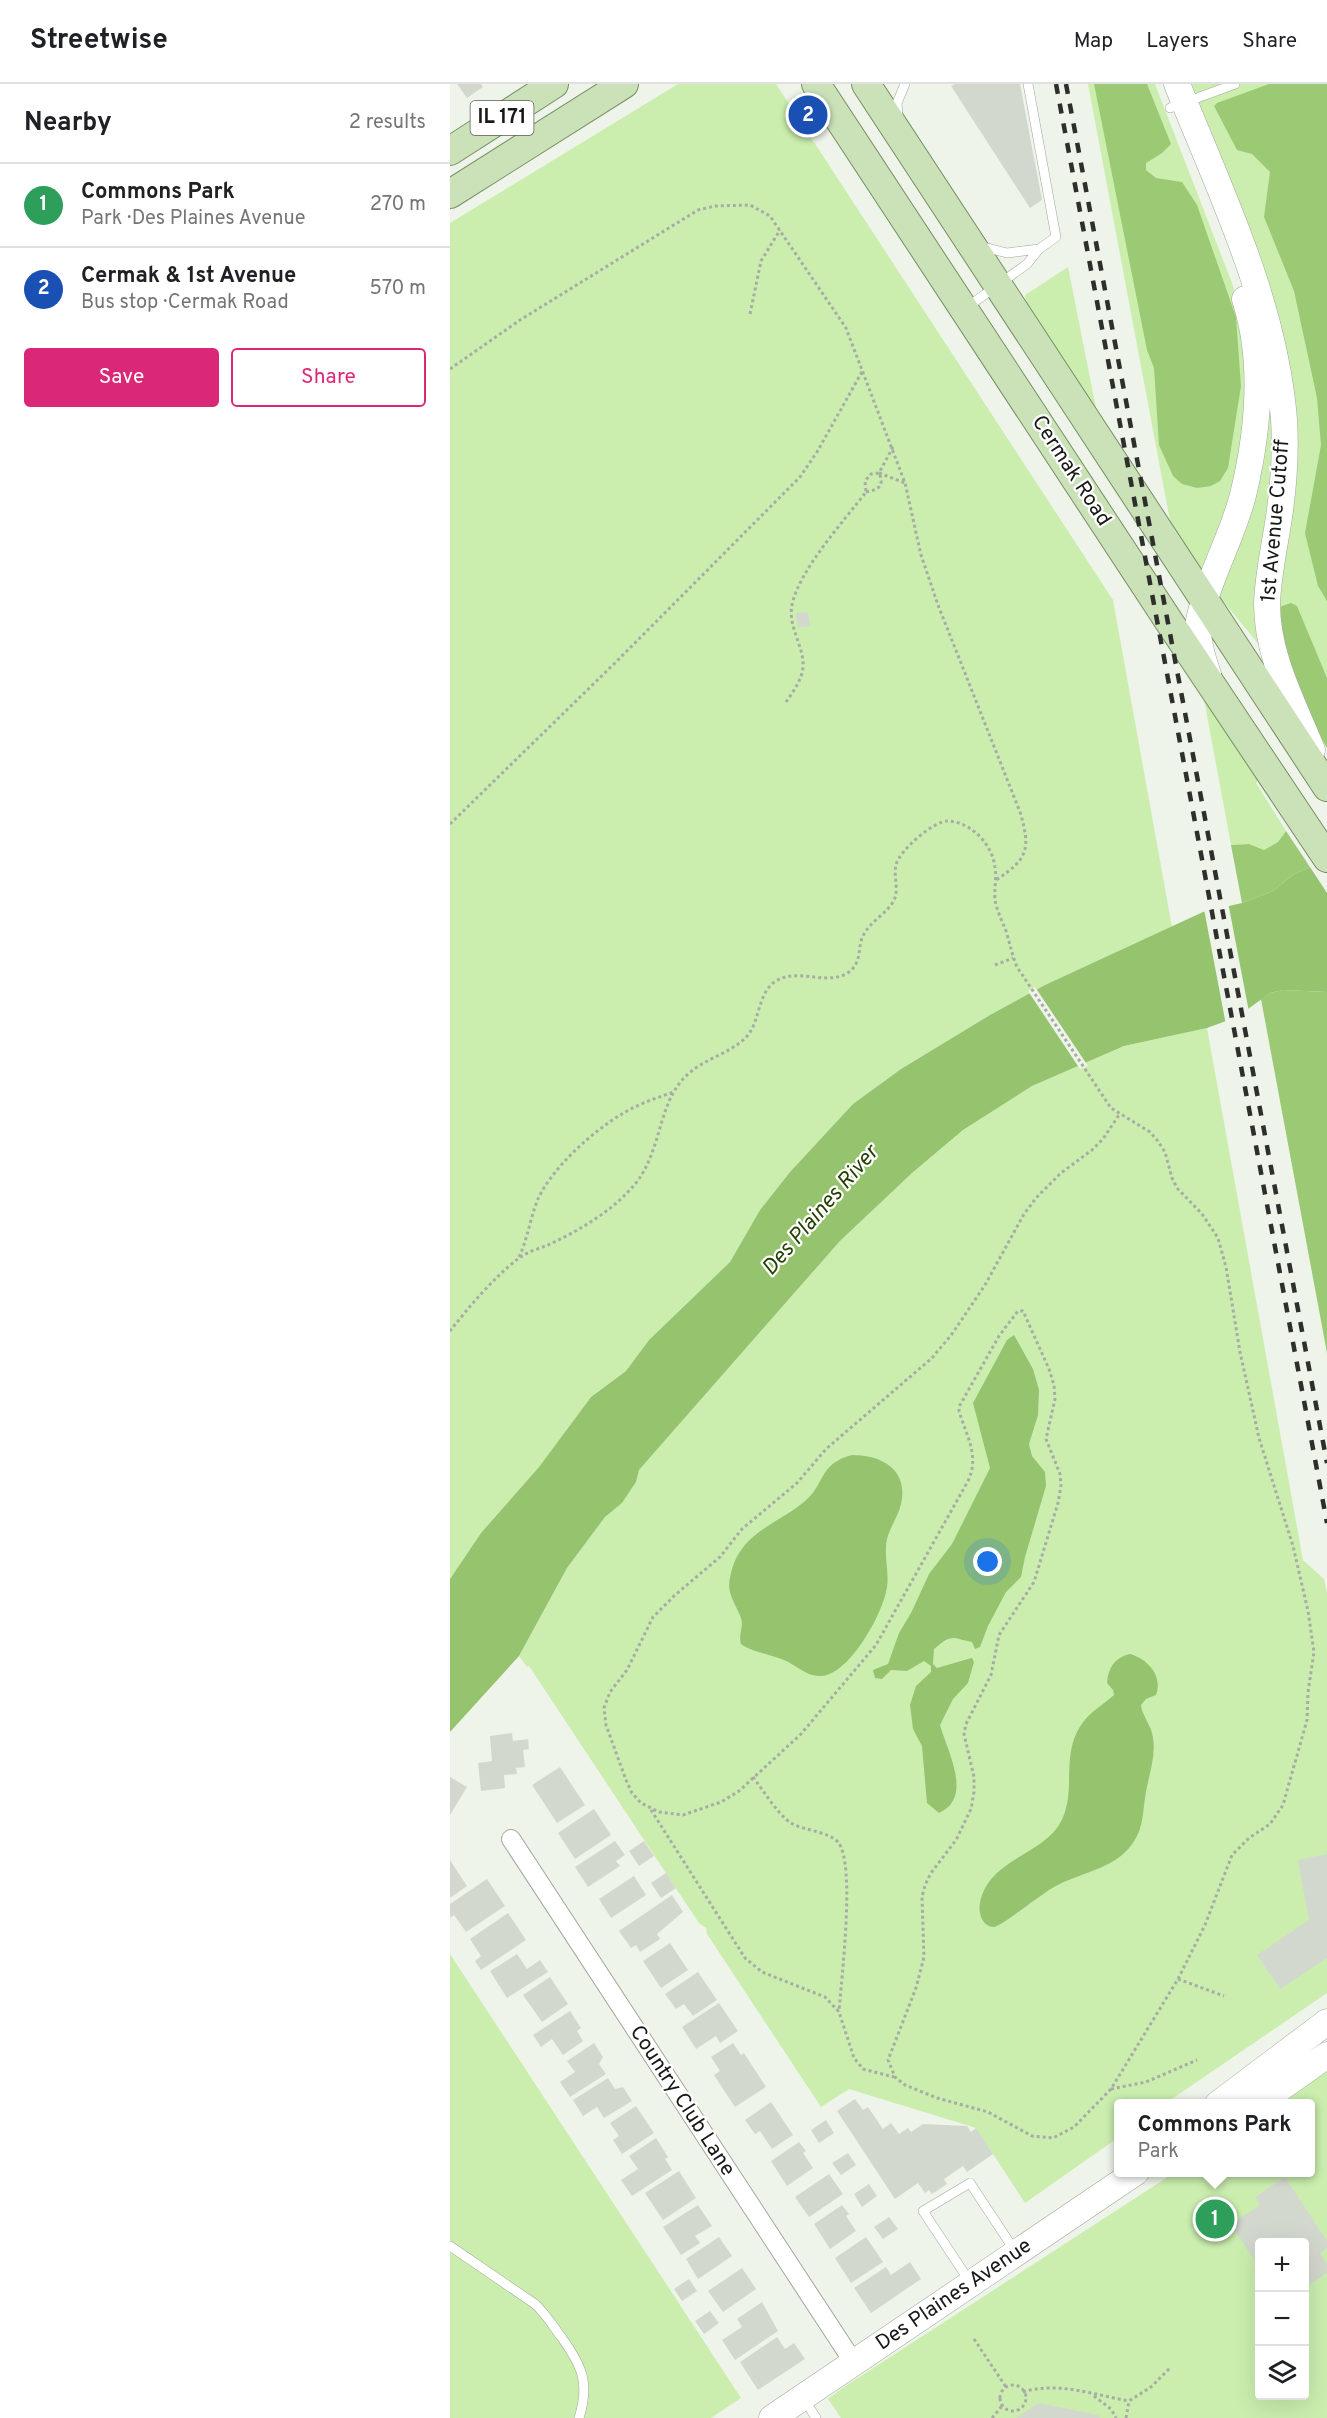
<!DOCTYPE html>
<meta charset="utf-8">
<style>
:root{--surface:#fff;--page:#f2f2f2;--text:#202124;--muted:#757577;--line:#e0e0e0;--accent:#db2777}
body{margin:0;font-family:Overpass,sans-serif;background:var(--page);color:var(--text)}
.controls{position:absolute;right:18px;bottom:18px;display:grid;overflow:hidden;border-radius:6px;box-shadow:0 6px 24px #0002}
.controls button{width:54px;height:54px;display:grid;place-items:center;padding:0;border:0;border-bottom:2px solid var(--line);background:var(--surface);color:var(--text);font:30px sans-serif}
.you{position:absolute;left:538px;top:1478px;width:21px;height:21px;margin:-15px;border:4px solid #fff;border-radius:50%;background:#1a73e8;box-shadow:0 0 0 9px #1a73e833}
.badge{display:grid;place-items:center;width:39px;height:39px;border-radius:50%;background:var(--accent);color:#fff;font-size:20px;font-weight:700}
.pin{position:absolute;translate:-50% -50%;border:3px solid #fff;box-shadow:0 2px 6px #0006}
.popup{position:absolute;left:664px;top:2015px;width:201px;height:78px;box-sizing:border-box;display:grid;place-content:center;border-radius:6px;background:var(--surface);filter:drop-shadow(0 2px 4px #0005);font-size:20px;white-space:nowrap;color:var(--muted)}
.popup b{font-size:22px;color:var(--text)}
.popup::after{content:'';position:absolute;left:50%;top:100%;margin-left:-12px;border:12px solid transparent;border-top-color:var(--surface)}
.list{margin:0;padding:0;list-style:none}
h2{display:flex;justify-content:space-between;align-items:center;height:78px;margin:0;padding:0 24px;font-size:26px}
h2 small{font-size:20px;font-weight:400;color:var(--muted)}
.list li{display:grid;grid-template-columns:39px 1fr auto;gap:18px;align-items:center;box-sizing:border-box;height:84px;padding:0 24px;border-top:2px solid var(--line)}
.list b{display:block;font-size:22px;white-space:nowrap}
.list p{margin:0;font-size:20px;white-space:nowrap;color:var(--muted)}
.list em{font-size:20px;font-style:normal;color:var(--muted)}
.actions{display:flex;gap:12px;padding:18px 24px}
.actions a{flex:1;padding:14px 0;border:2px solid var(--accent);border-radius:6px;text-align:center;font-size:21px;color:var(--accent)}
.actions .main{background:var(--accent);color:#fff}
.icon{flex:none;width:33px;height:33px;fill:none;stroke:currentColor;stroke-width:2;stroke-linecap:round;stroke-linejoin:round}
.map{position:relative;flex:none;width:877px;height:2334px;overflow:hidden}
header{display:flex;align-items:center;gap:36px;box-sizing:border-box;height:84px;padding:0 30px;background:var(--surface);border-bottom:2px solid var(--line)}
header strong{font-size:28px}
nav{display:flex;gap:33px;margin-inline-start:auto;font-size:21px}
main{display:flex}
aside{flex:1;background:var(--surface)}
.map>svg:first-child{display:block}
</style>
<header>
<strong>Streetwise</strong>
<nav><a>Map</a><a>Layers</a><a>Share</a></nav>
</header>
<main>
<aside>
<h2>Nearby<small>2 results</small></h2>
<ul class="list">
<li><span class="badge" style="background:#2e9e5b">1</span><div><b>Commons Park</b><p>Park · Des Plaines Avenue</p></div><em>270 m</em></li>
<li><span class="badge" style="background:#1a4fb4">2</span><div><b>Cermak &amp; 1st Avenue</b><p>Bus stop · Cermak Road</p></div><em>570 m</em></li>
</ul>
<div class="actions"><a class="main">Save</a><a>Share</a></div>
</aside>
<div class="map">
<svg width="877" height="2334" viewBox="0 0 877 2334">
<rect width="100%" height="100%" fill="#eef4ea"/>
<!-- green -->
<path fill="#cbeeaf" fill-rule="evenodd" d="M228,0h98l337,516 59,327 -127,58 -55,30 -89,54 -48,35 -63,68 -30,38 -30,52 -81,78 -23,31 -35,26 -52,70 -58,66 -31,46v-1356z
M638,0h67l77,199 12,40 4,107 -21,80 -25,61 -31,-45z
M735,0h142v664l-50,-110 13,-202z
M618,183l30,151 -71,-114 -2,-9z
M814,327h11l-14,236 -43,-52z
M753,610l56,85 -3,4 30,48 -8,11 -14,8 -15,-6 -18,1z
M757,944l96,532 21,19 3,14v400l-161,110 -47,1v33l-94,66 -49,-75 -127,-39 -28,18 -114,-173 -1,-6 -7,-5 -170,-257 -2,1 -8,-11 48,-88 38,-51 17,-14 14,-21 3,-12 201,-229 72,-68 51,-43 69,-44 92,-40z
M0,1870l291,444 -30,20h-261z
M877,1982v352h-486l-13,-19 13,-10 333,-216 137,-1v-68l-36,-1zM810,2158h44v154h-44z"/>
<!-- forest -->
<path fill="#9cc974" d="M644,0h53l24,60 -9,9 -16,10v7l10,8 26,4 15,23 39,112 5,69 -13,82 -8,13 -9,5 -14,2 -15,-4 -9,-8 -14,-31 -5,-77 -7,-18z
M819,0h58v517l-9,-15 -13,-53 16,-88 -4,-47 -23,-107 -30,-74 6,-45 -18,-18 -15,-4 -23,-44 3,-3z
M841,519l6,3 30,72v70l-26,-45 -26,-90 7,-7z
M836,747l24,36 -17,8 -20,16 -31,12 -11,-58 18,-1 15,6 14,-8z
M833,906l44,2v361l-66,-354 9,-6z"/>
<!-- water -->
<path fill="#96c36e" d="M860,783h17v125l-44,-2 -13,3 -33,24 -30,11 -83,18 -92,40 -69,44 -51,43 -72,68 -201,229 -3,12 -14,21 -17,14 -38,51 -48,88 -69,76v-153l31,-46 58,-66 52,-70 35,-26 23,-31 81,-78 30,-52 30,-38 63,-68 48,-35 89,-54 55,-30 158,-73 39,-9 31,-12 20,-16z
M564,1251l19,34 6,21 -1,25 -9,29 3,12 13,16 1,14 -21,71 -4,20 -15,15 -18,34 -8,21 -5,2 -3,-7c-21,-4 -19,-9 -38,7l-1,15 4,4 31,-9 4,-1 2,4 -6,21 -15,16 -13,26c7,26 34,72 -1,88l-12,-10 -5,-57 -9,-17 -3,-24 6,-19 15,-14v-6l-7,-5 -17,10 -16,-1 -9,9 -7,-1 -2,-8 15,-6 11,-31 12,-20 18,-39 23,-30 38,-76 -17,-65 34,-63z
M402,1371c29,0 57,14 49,49 -3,14 -15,28 -15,43 -1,15 4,30 0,45 -5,24 -37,83 -65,84 -14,1 -25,-11 -37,-16 -12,-5 -35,-9 -43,-16 -3,-9 3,-17 0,-26 -3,-9 -9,-17 -11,-26 -2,-8 0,-15 2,-23 11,-37 45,-45 72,-67 22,-18 14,-38 48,-47z
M680,1570c18,5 33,22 26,41l-10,4 -5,6c1,11 11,21 12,33 3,18 -4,36 -7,54 -3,15 -2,30 -9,44 -16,33 -55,35 -83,51 -11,6 -54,40 -60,40 -12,0 -16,-14 -14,-24 8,-43 59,-47 79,-78 20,-32 -1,-71 25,-104 9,-11 20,-17 30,-26l-1,-5 -6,-7c1,-15 8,-26 23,-29z"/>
<!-- pier -->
<path fill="#eef4ea" d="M858,780h19v29z
M778,818l21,110 -23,13 -22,-116z
M585,903l53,79 -8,3 -52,-78z"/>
<!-- building -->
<path fill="#d3d8cf" d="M7,0h24l2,3 -16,11z
M505,0h65l22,116 -12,8 -79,-122z
M358,528l2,14 -12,1 -2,-14z
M62,1649l1,8 15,-2 1,10 -6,1 2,17 -9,1 1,6 -13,1 1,13 -24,3 -3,-28 14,-2 -2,-25z
M110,1683l25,38 -28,18 -25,-38z
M0,1693l17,10 -17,28z
M144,1725l17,26 -36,24 -17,-26z
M165,1757l10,14 -9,6 4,5 -32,21 -13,-20z
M194,1757l10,15 -15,10 -10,-15z
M877,1770v104l-47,31 -23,-34 52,-35 -11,-60z
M0,1776l17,26 -17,12z
M216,1789l10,15 -15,10 -10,-15z
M184,1792l12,19 -35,23 -12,-19z
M37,1795l18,27 -39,26 -12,-17 -4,3v-14z
M222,1811l11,17 -26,22 3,5 -20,13 -4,-7 -5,3 -12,-17z
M58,1829l18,27 -45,30 -6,-9 6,-5 -11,-17z
M220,1859l18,27 -27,18 -18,-27z
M67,1870l10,15 13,-9 8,12 -41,26 -17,-27z
M248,1888l19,28 -24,16 -9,-12 -8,5 -11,-15z
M100,1893l18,27 -26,18 -19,-27z
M269,1919l19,28 -18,12 -4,-7 -20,13 -14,-22z
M120,1927l11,17 -4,3 6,10 -20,14 -11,-16 -11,8 -8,-12z
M144,1959l9,14 -4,7 7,10 -36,23 -10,-15 15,-10 -8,-11z
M283,1959l8,12 3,-2 22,34 -31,20 -21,-32 6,-4 -9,-14z
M158,1994l7,11 8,-2 9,14 -28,17 -7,-11 -14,9 -10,-16z
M405,2015l8,11 5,-3 15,22 8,-6 8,11 9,-6 3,4 12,-8 44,2 4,6 5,-4 17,26 -26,18 -4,-6 -19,13 3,5 -15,10 -3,-4 -4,3 -7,-10 -23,16 -58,-88z
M321,2018l22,33 -21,14 -12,-18 -5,3 -10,-14z
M186,2022l18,27 -32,21 -9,-14 6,-4 -9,-13z
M376,2036l8,13 -15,10 -8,-13z
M206,2054l12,19 -3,2 7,11 -40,26 -11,-16 17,-11 -9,-13z
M349,2058l7,9 -3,2 10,15 -26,18 -16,-25z
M398,2069l8,12 -15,10 -9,-12z
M229,2087l17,27 -33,22 -18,-27z
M379,2090l14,20 -34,23 -14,-20z
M835,2093l42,64v7l-7,5 7,11v9l-23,15v-46h-44v26l-30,-44 30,-19 -5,-8z
M419,2100l8,12 -15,11 -8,-13z
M248,2121l14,21 -17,10 5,7 -19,12 -18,-28z
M392,2121l7,9 -3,2 10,15 -26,18 -16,-25z
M439,2133l9,12 -15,10 -9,-12z
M269,2153l13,19 -34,23 -12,-20z
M416,2153l17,25 -32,21 -16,-25z
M460,2178l11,17 -50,34 -17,-25 32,-21 5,8z
M292,2184l14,21 -33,23 -15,-21z
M239,2195l8,12 -15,10 -8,-12z
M312,2218l16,29 -43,29 -13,-20 20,-13 -5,-8z
M260,2227l9,12 -15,11 -9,-13z
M327,2253l8,12 9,-6 11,16 -47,31 -18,-28z
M588,2319l60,12 2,3h-84z"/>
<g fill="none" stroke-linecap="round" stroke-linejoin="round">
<!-- lane casing -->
<g stroke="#a2a79e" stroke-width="10">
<path id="lane" d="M720,24l65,-24
M448,32l-1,-13 8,-19
M530,162l27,7 32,-4
M516,224l61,-44 12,-15 17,-12 -28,-153
M0,2162l85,58c11,10 18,22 27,34 20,28 28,45 17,80
M520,2198l-47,-71 47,-28 45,68
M354,2315l12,19"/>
</g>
<!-- street casing -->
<g stroke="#a2a79e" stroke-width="20">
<path id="street" d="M61,1755l343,524"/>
</g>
<!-- secondary casing -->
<g stroke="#a2a79e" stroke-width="27">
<path id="secondary" d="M727,0c44,110 97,216 107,335 2,30 0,61 -4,91 -4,31 -12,62 -13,94 0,52 26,99 45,146
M758,590c-5,-14 -10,-29 -10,-44 0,-13 6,-28 10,-40 11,-32 27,-63 35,-95 15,-62 22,-134 2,-196
M768,2020l109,-82
M808,2020l69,-49
M322,2334l364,-246"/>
</g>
<!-- primary casing -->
<g stroke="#768f62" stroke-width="30">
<path id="primary" d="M366,0l352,536 159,238
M416,0l461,703
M0,67l104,-67
M0,110l174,-110"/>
</g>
<!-- path -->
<path stroke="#a7aca4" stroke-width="3" stroke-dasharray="3 3" stroke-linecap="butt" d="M300,230l11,-53 19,-31
M0,285l70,-49 178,-110 17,-4 35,-1 20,11 76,112 59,155 16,72 17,50 82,207c11,37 8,47 -24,68
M429,389l26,10
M416,408c12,-2 19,-6 13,-19
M336,618c6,-9 13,-18 16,-29 6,-23 -15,-44 -10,-68 7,-35 52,-84 74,-113l-1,-11 6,-7 8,-1 14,-26
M0,740l166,-162 184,-185 17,-25 46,-82
M545,881l18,-7
M69,1173c9,-19 11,-39 19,-58 14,-31 55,-68 84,-85 16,-10 34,-16 52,-22
M0,1247c18,-23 45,-55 68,-72 8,-7 20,-10 30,-14 32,-15 65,-34 88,-62 24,-31 22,-71 43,-99 19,-26 51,-28 69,-49 12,-15 10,-43 28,-54 22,-14 52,6 73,-9 12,-9 9,-22 13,-34 6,-15 23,-23 31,-36 7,-11 0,-25 3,-37 3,-14 37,-44 52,-44 23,1 44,23 47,46 2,11 -1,22 0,33 2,11 7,21 11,31 4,13 6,24 11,36l94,141 39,24 7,8 8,12 7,26 5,10 25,26 16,24 8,29 14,85 19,86 34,108 15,65 6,41 -6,40 -1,28 -24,85 -13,19 -21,14 -17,17 -27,70 -27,54 -67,110 -37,38 -21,11 -21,-2 -44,-24 -51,-14 -32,-13 -10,-8 -7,-17 28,-72 8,-31 -2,-60 3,-12 6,-12 25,-33 15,-31 3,-17v-15l-10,-43 2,-10 25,-49 8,-40 35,-53 24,-79 3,-17 -1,-12 -14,-35 9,-40 -1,-14 -5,-16 -26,-58h-5l-19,25 -39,69 -1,6c7,24 21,45 9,70l-92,164 -75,89 -62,57 -18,11 -38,13 -24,-3 -18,-9 -9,-10 -6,-13 -20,-55 -2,-17 6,-16 17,-22 26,-53 22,-22 45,-38 22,-28 55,-46 29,-34 106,-91 20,-24 33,-49 39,-71 12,-16 25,-25 31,-23 11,-11 16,-24
M303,1693c10,13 26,39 38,46 14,8 36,8 47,19 18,21 3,139 1,170
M201,1726l94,148 17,14 63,25 14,15 15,46 9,11 31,8
M728,1895l46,17
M661,2005l35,-7 51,-22
M524,2255l32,48
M550 2314a13 13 0 1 1 26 0a13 13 0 1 1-26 0Z
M573,2308c34,-11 72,3 106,9
M644,2312l17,13 5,9
M542,2334l10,-12
M676,2334l3,-17 22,-14 19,-19"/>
<!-- lane -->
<use href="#lane" stroke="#fff" stroke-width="9"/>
<!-- street -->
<use href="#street" stroke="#fff" stroke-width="18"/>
<!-- secondary -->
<use href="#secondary" stroke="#fff" stroke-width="26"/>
<!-- primary -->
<use href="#primary" stroke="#cbe2b9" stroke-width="28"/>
<!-- rail -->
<path stroke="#2d2f2c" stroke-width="4.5" stroke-dasharray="10 10" stroke-linecap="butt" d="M606,0l271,1439
M616,0l261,1379"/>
</g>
<g text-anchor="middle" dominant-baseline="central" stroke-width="4.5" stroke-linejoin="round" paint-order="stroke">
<!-- shield labels -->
<rect fill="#fff" stroke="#5d5e5c" stroke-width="1.5" x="20.5" y="17" width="63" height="34" rx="4.5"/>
<g font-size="20" font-weight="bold" fill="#171916">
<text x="52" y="34">IL 171</text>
</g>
<!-- street labels -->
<g font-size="21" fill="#171916" stroke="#fff">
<text transform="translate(621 387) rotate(57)">Cermak Road</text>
<text transform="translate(826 437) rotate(-85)">1st Avenue Cutoff</text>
<text transform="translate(232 2017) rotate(57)">Country Club Lane</text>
<text transform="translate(504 2211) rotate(-34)">Des Plaines Avenue</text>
</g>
<!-- water labels -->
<g font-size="22" font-style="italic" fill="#254101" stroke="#fff">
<text transform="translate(371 1127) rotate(-49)">Des Plaines River</text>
</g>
</g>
</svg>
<div class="controls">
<button>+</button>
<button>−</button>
<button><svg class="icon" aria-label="layers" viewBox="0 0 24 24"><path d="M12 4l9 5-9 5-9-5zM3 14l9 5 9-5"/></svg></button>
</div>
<div class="you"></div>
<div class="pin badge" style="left:765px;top:2135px;background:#2e9e5b">1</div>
<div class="popup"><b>Commons Park</b>Park</div>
<div class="pin badge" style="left:358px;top:31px;background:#1a4fb4">2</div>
</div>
</main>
